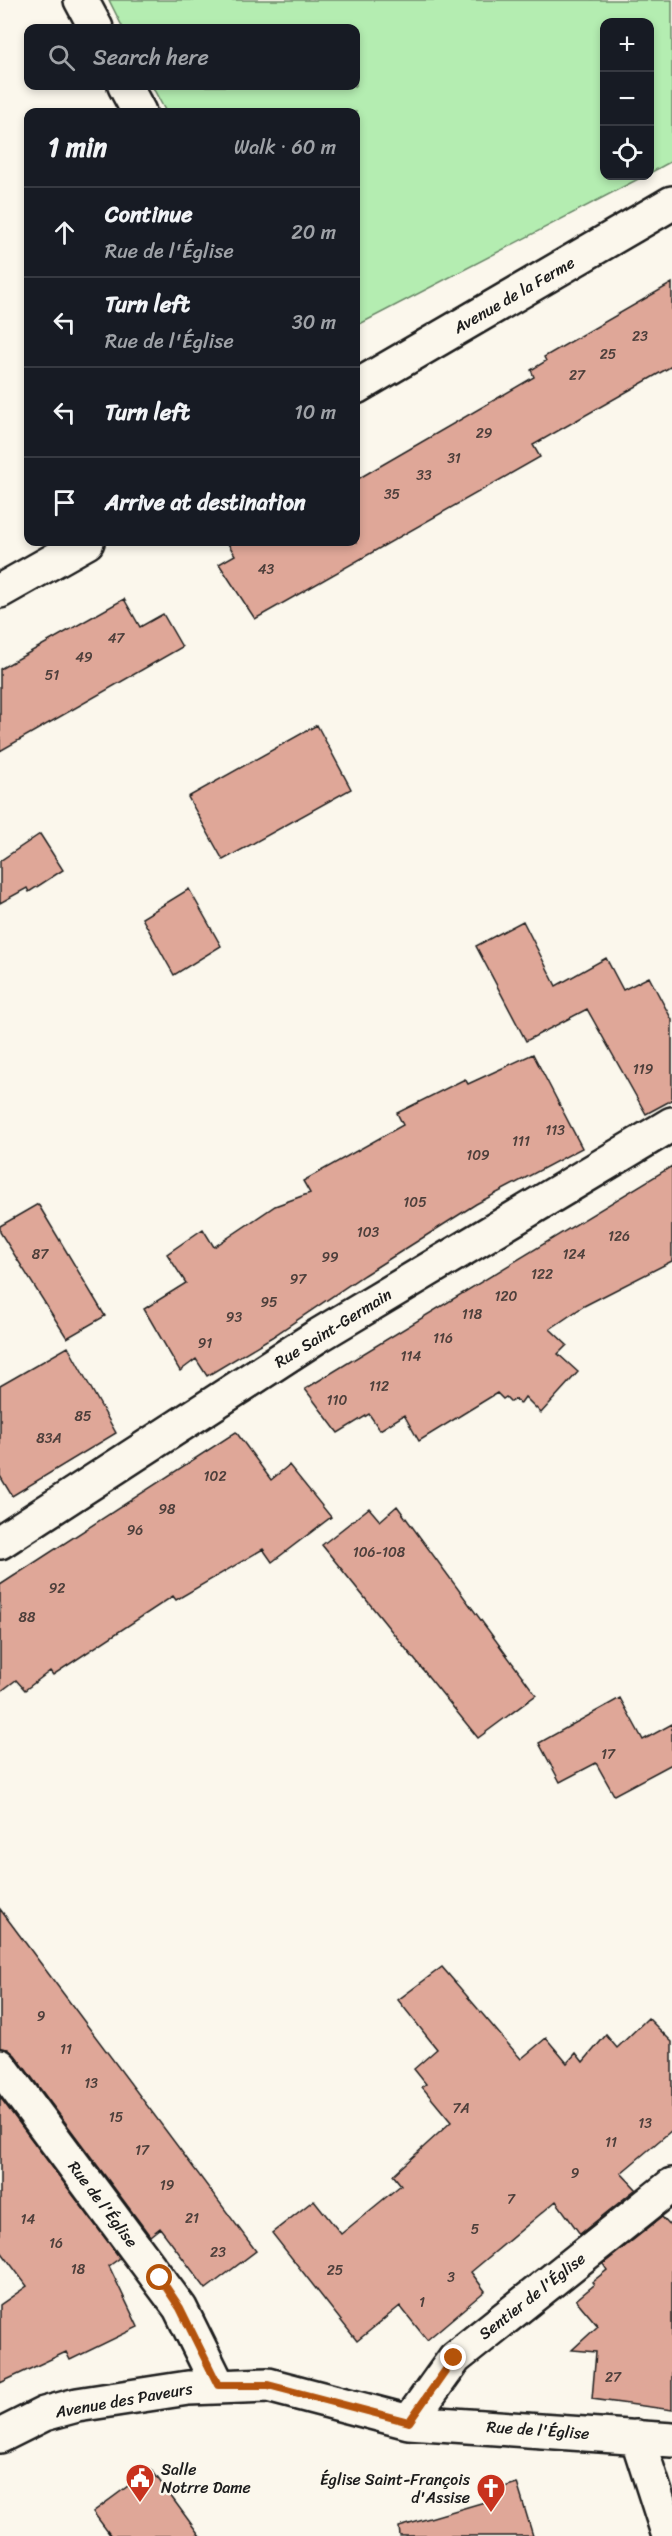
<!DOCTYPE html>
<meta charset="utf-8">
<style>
:root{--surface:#171b24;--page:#20242c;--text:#f1f3f6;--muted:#9ea1a6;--line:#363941}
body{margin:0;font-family:Sriracha,sans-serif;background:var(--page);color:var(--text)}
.controls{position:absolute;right:18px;top:18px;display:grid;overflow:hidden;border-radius:12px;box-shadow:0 3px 9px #0003}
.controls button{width:54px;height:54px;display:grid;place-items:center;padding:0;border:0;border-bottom:2px solid var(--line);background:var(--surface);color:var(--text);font:30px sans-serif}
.stop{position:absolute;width:18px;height:18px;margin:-14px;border:4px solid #b45309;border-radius:50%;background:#fff}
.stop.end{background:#b45309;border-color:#fff;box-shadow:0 2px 6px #0008}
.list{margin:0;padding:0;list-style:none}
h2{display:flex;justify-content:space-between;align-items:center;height:78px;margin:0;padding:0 24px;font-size:26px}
h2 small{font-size:20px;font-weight:400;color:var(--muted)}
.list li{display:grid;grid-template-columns:39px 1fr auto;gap:18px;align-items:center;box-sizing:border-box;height:90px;padding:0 24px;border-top:2px solid var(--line)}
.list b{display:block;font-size:22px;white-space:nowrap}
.list p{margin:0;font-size:20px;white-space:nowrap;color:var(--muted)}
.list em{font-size:20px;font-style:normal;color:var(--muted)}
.icon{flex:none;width:33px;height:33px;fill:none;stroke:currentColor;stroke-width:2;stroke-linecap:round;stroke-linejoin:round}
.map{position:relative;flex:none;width:672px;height:2536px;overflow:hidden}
.search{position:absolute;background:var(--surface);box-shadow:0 3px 9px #0003;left:24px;top:24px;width:336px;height:66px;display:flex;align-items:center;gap:15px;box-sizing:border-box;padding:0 21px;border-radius:12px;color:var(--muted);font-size:22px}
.panel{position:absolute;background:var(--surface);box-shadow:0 3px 9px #0003;left:24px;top:108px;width:336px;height:438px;border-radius:12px}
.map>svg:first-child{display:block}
</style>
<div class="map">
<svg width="672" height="2536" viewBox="0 0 672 2536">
<rect width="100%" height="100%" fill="#fbf7ec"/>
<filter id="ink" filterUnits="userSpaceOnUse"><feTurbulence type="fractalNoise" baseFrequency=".0167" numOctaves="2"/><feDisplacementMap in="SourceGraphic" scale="12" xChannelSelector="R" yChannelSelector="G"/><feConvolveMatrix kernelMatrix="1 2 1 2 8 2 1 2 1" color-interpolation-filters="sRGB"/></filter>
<g filter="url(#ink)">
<!-- green -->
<path fill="#b4edb1" stroke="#688466" stroke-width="1.5" d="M109,0h563v161l-22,12v-151h-46v154h40l-288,150v-214h-190l-14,-26h204v-58h-233z"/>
<!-- building -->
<path fill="#dfa798" stroke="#1c1c1c" stroke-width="1.5" d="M672,283v83l-139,79 7,12 -285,162 -36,-55 16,-9 -8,-13h129v-62l178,-103 -3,-7 15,-9 -2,-4z
M124,599l16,28 23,-13 19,33 -182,104v-82z
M317,725l34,64 -128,71 -35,-63z
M40,834l23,36 -34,22 -2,-4 -27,15v-42z
M189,889l32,57 -47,29 -32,-57z
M523,921l33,65 50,-28 17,32 26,-13 23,43v80l-26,14 -59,-105 -61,32 -50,-95z
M533,1054l49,94 -106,56 -112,71 -92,62 -65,39 -11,-17 -16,12 -36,-62 42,-26 -19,-29 36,-25 11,18 61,-41 35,-13 -7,-12 100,-56 -6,-12 68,-34 3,5z
M672,1166v95l-88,45 -34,23 17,16 -9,9 20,18 -37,41 -16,-16 -5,7 -4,-5 -5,3 -5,-5 -3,2 -6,-6 -78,48 -15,-26 -24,15 -11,-16 -31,19 -33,-44z
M38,1204l67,112 -38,22 -67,-106v-6z
M68,1347l48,86 -104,63 -12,-20v-90z
M236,1432l35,48 18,-15 42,52 -59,45 -9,-13 -87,51 -3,-4 -120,79 -3,-4 -25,19 -9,-10 -16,12v-107z
M397,1506l139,189 -58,43 -156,-193 47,-37 11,13z
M620,1698l23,42 29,-16v40l-58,31 -18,-32 -36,19 -21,-39z
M0,1909l256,342 -50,38 -46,-61 -10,8 -135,-181 -7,-6 -8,-1z
M442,1967l79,92 25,-21 21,25 9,-10 7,9 23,-27 11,13 31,-30 24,24v88l-51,43 15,16 -56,45 -24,-33 -85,71 14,19 -58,49 -27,-34 -43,35 -85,-108 42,-33 27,34 60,-49 -8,-10 58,-53 -29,-35 4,-3 -12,-15 23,-20 -39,-49z
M0,2097l120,161 -11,8 29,61 -68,33 -4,-8 -66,31v-78l27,-19 -27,-36z
M662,2217l10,11v182l-80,-11 4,-47 -24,-2 26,-24 -22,-26 18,-15 -2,-3 15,-12 -4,-6z
M151,2469l49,67h-89l-18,-24z
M517,2483l16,53h-133l-1,-9 89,-26 -3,-8z"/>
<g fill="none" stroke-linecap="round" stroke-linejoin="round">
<!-- minor casing -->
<g stroke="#1c1c1c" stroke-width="38">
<path id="minor" d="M81,0l15,28
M125,86l14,26
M356,387l316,-184
M0,591l87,-49
M0,1542l316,-205 356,-213
M0,2066l180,242 38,77
M409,2422l46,-64 217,-173
M0,2436l44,-22 33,-9 111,-17 80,-3 141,37 263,18
M637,2437l32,99"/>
</g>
<!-- minor -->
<use href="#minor" stroke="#fbf7ec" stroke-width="33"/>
</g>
</g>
<g fill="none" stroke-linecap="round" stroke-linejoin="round" filter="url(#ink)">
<!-- route -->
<path stroke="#b45309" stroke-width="8" d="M160,2278l20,30 38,77h50l141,37 45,-64"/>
</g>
<!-- icons -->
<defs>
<g id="civic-pin" transform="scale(1.5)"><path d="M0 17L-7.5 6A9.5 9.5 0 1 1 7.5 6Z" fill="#c8321e" stroke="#fbf7ec"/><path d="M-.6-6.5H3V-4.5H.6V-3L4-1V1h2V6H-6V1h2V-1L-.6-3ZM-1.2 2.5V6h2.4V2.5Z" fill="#fff"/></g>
<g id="church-pin" transform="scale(1.5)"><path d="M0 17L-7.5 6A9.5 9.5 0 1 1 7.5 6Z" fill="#c8321e" stroke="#fbf7ec"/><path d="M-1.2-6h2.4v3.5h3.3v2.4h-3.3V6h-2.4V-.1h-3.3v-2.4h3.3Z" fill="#fff"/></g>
</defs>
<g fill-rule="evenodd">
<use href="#civic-pin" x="140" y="2478"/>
<use href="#church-pin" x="491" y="2488"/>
</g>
<g text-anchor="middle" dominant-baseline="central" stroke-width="5" stroke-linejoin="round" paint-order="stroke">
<!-- number labels -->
<g font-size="14" fill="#4d3f3b">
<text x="640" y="336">23</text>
<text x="608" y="354">25</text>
<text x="577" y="375">27</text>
<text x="484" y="433">29</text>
<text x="454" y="458">31</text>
<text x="424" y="475">33</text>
<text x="392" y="494">35</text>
<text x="266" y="569">43</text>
<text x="116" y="638">47</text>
<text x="84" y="657">49</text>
<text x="52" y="675">51</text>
<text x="643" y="1069">119</text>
<text x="555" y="1130">113</text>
<text x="521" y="1141">111</text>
<text x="478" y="1155">109</text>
<text x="415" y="1202">105</text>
<text x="368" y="1232">103</text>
<text x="619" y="1236">126</text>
<text x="40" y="1254">87</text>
<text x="574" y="1254">124</text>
<text x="330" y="1257">99</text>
<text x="542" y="1274">122</text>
<text x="298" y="1279">97</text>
<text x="506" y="1296">120</text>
<text x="269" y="1302">95</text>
<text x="472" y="1314">118</text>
<text x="234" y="1317">93</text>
<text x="443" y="1338">116</text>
<text x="205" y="1343">91</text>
<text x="411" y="1356">114</text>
<text x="379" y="1386">112</text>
<text x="337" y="1400">110</text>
<text x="83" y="1416">85</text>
<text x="49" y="1438">83A</text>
<text x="215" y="1476">102</text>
<text x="167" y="1509">98</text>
<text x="135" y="1530">96</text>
<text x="379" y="1552">106-108</text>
<text x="57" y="1588">92</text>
<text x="27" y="1617">88</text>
<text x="608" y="1754">17</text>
<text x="41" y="2016">9</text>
<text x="66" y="2049">11</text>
<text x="91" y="2083">13</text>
<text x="461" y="2108">7A</text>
<text x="116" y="2117">15</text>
<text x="645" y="2123">13</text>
<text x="611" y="2142">11</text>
<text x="142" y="2150">17</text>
<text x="575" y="2173">9</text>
<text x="167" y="2185">19</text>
<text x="511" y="2199">7</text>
<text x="192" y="2218">21</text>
<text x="28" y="2219">14</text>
<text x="475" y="2229">5</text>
<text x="56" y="2243">16</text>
<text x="218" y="2252">23</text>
<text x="78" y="2269">18</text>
<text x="335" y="2270">25</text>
<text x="451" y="2277">3</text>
<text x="422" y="2302">1</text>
<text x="613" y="2377">27</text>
</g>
<!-- street labels -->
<g font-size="16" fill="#1c1c1c" stroke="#fbf7ec">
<text transform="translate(514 295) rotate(-30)">Avenue de la Ferme</text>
<text transform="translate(333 1328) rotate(-32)">Rue Saint-Germain</text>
<text transform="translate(103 2204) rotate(53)">Rue de l'Église</text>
<text transform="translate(532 2296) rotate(-38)">Sentier de l'Église</text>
<text transform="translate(124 2400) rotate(-10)">Avenue des Paveurs</text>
<text transform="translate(538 2430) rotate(4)">Rue de l'Église</text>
</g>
<!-- poi labels -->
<g font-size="16" fill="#1c1c1c" stroke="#fbf7ec" text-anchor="start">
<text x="161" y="2469">Salle<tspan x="161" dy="18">Notrre Dame</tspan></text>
<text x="470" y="2479" text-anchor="end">Église Saint-François<tspan x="470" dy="18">d'Assise</tspan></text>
</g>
</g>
</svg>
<div class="controls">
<button>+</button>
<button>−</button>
<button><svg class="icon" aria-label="locate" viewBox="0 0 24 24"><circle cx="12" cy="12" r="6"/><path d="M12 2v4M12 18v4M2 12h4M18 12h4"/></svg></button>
</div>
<div class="stop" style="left:160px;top:2278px"></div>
<div class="stop end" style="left:454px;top:2358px"></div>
<div class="search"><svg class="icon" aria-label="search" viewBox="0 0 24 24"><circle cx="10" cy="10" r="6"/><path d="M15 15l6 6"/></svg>Search here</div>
<section class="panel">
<h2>1 min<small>Walk · 60 m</small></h2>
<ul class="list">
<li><svg class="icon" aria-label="ahead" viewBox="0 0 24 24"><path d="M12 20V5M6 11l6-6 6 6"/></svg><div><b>Continue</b><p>Rue de l'Église</p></div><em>20 m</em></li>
<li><svg class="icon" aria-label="left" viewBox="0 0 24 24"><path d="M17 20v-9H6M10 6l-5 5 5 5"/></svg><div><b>Turn left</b><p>Rue de l'Église</p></div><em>30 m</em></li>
<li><svg class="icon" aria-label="left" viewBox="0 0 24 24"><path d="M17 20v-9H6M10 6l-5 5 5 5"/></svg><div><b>Turn left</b></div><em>10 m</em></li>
<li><svg class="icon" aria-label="arrive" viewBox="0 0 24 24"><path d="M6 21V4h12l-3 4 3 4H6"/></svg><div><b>Arrive at destination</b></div></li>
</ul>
</section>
</div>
